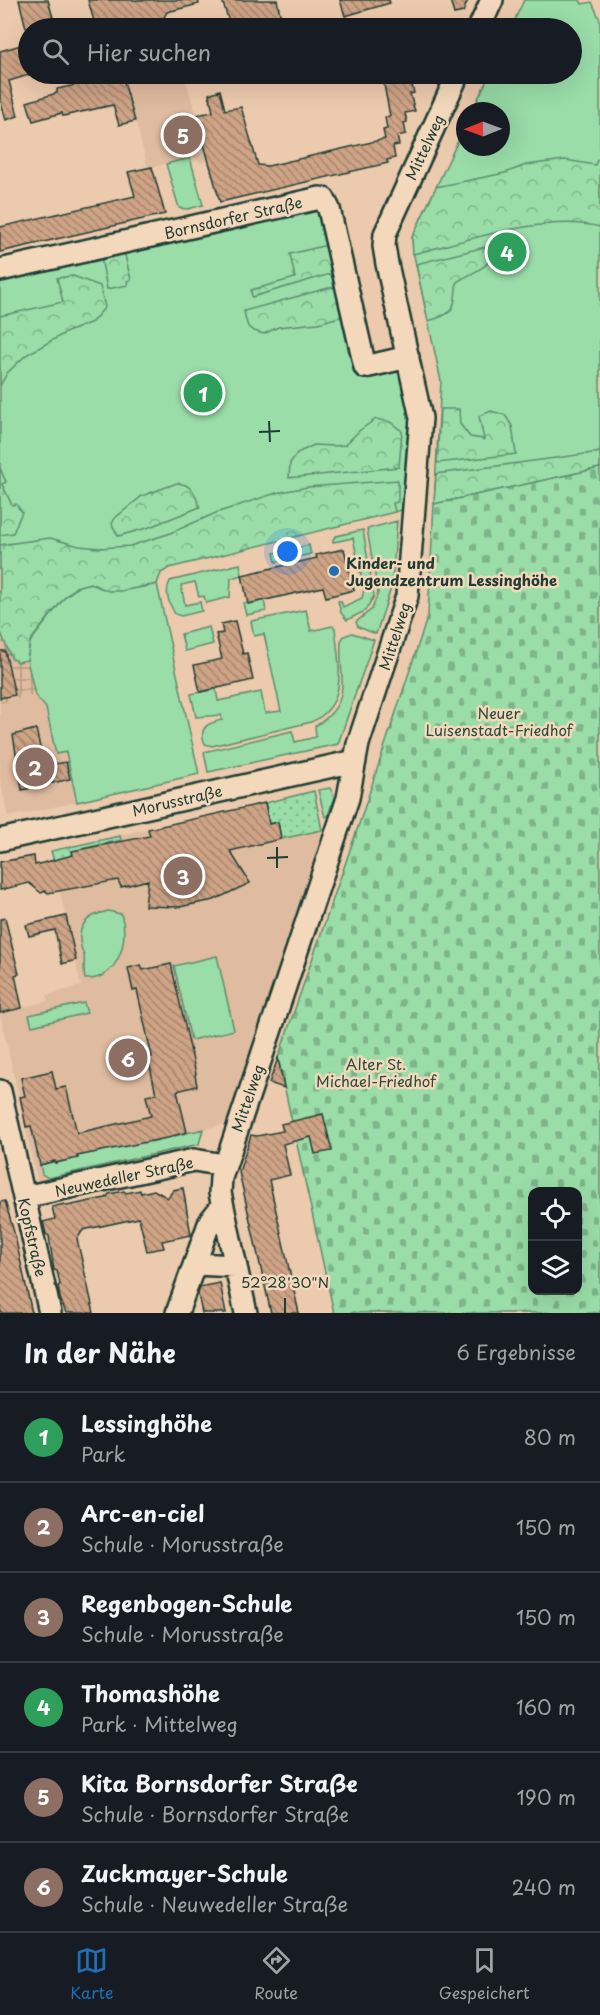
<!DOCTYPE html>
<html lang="de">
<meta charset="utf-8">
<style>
:root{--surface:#171b24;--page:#242831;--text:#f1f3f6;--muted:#9ea1a6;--line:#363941;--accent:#1f6fb2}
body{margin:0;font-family:"Playpen Sans",sans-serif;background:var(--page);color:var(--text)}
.controls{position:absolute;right:18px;bottom:18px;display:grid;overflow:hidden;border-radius:12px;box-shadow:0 6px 24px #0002}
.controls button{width:54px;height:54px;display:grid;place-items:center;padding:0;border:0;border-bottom:2px solid var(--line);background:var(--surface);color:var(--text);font:30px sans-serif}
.compass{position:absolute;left:456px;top:102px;width:54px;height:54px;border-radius:50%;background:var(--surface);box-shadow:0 6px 24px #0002;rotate:269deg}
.you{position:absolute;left:288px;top:552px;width:21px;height:21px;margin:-15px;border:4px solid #fff;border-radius:50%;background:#1a73e8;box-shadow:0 0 0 9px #1a73e833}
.badge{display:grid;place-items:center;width:39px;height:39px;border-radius:50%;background:var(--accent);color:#fff;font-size:20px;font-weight:700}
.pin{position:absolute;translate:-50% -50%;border:3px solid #fff;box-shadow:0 2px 6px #0006}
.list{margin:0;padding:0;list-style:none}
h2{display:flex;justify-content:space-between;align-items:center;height:78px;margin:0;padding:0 24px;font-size:26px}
h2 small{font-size:20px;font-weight:400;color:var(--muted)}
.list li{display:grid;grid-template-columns:39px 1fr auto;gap:18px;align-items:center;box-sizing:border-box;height:90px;padding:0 24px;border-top:2px solid var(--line)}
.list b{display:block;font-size:22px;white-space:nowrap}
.list p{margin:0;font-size:20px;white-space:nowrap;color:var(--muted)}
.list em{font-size:20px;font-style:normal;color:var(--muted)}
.icon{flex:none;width:33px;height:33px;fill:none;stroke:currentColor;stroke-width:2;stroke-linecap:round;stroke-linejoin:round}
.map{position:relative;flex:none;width:600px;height:1313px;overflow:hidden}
.search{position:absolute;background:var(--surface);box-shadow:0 6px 24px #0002;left:18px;right:18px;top:18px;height:66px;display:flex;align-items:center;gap:15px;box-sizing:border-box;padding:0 21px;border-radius:33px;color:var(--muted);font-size:22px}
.sheet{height:618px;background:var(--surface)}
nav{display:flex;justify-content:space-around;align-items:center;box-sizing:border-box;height:84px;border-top:2px solid var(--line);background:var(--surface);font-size:16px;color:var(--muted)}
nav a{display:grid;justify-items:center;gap:3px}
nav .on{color:var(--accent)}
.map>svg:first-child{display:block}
</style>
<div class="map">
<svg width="600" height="1313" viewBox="0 0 600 1313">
<defs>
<pattern id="industrial-grid" width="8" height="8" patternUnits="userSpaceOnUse" patternTransform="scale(1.5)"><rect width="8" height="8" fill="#dfbb9f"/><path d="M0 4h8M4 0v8" fill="none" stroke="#b49982"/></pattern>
<pattern id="forest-crowns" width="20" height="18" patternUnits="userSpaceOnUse" patternTransform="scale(1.5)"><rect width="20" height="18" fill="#9adda9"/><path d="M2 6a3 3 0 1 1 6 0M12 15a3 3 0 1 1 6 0" fill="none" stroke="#7db48a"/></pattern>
<pattern id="cemetery-stones" width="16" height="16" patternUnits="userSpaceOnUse" patternTransform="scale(1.5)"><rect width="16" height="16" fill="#9adda9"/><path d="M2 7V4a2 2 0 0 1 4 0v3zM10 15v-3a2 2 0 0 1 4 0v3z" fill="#7db48a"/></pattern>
<pattern id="garden-dots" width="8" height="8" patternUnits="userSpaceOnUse" patternTransform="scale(1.5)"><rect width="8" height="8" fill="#9adda9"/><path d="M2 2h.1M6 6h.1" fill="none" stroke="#7db48a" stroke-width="1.8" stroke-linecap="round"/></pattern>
<pattern id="building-back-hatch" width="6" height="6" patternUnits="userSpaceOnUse" patternTransform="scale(1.5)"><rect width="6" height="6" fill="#cea386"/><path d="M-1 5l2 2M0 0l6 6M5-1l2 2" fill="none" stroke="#a7866e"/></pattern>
</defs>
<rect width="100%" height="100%" fill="#eccaad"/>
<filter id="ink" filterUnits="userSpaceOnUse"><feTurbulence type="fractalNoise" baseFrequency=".0167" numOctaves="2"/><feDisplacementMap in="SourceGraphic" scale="12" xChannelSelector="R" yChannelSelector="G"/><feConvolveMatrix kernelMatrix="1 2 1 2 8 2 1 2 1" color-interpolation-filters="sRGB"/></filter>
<g filter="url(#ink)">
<!-- built -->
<path fill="#dfbb9f" d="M123,74h61l12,41 24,-4 12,44 -31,8 -6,-6 -47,11z
M35,695l11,13 10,46 10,-2 11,50 -69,15 -8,-37v-77z
M314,791l8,39 -1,8 -96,286 -22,5 -4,15 -162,36 -37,-167 48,-12 -1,-6 34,-9 -30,-135z"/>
<!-- industrial -->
<path fill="url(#industrial-grid)" d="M0,592l15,6 20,97 -35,8z"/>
<!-- green -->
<path fill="#9adda9" stroke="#5c8d6e" stroke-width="1.5" d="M524,0h56l2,4 10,-2 8,18v448l-166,36 7,-123 -28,-130 -1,-13 53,-112v21h36v-36h-29l18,-37h82v-46h-61z
M190,158l13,47 -15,4 -9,-1 -13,-44z
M319,208l42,168 38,-7 2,3 9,42 -8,96 -379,86 -23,-4v-225l11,-53 -11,2v-36z
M397,521l-5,64 -16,49 -18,-7 -2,-5 16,-13 6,-16 -11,-64z
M363,530l11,66 -9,15 -18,9 -6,-7 -3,-12h3l2,6 19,-9 2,-9 -11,-51 -20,4v-3l3,-3z
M309,545l2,9 -35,8 -2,-9z
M240,564l2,11 -11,3 -1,19 -24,6 -2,-7 -5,1 -4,-15 -14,3 4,20 15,-3 2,9 -21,5 -6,-2c-6,-11 -11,-21 -5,-33z
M83,583c10,-1 13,5 22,6 18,2 34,-1 52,-5l42,190 -122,28 -11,-50 -10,2 -10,-46 -11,-13 -8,-35 3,-18 35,-45z
M264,600l2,11 -20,4 -3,-12z
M306,610l5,21 21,-5 3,2c3,34 15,77 -24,94l-99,24 -7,-2c-7,-16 2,-21 17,-24l-1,-5 -25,2 -5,-23 25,-5 2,12 43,-9 4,21 16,-2 -17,-77 -10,2 -3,-15z
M209,627l4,17 -28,7 -4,-17z
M352,633l22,7 -36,104 -130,28 -4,-20 88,-21 3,11 21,-5 -1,-11c40,-24 23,-49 26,-85l3,-5z
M330,788l4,8 -6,20 -3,1 -7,-27z
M108,911l13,3c9,26 -3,67 -36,65 -2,-8 0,-16 -1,-24 -1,-3 -3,-6 -3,-9 -5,-22 8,-31 27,-35z
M217,956l17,74 -43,10 -17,-74z
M84,1003l3,10 -55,13 -3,-11z
M203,1129l-4,15 -151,34 -6,-4 -2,-9 15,-4 1,2 21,-5v-2l73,-16 1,2z"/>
<!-- forest -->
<path fill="url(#forest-crowns)" stroke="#5c8d6e" stroke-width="1.5" d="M565,160l30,5 2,-5 3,1v66c-53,-14 -134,14 -187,27l-1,-16 24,-51 69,-14 21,-8z
M331,244l6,28 -85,25 -1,-7 44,-12 -5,-24z
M485,247c19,18 -19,27 -28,35 -4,26 1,31 -29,39l-12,-57z
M124,251l7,29 -4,1 1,4 -21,4 -6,-32z
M73,276l27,10 5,21 -13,15 -27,11 -39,22 -19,18 -7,13v-70l63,-14 -6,-24z
M341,287l6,28 -29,8 -40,4 -14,7c-17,-4 -17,-6 -20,-23l84,-23z
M440,409h19l1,15 10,13 14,2 -5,-23 12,-5 14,4 7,11 4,28 -79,9z
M376,419l14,3 12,9 -3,36 -110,11 1,-15 7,-10 17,-8 19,1 12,-1 15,-15z
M600,452v16l-166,36 2,-30z
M0,468l6,14 -4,2 10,21 4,-1 6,8 -9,21 -13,2z
M398,480v22l-5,1 2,9 -226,56 -8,5 -4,11 -36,7h-13l-18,-8 -14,4 -11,10 -35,44 -3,19 -9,2 -7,-4 -11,-28v-85l50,-7 29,8 20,2 31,-2 38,-12 48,-21 60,-20 32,-6z
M177,483c15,1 18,11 23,24l-53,21 -29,8 -6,-12 3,-6 27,-22z"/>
<!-- cemetery -->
<path fill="url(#cemetery-stones)" stroke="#5c8d6e" stroke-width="1.5" fill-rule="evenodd" d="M600,468v845h-266l-56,-255 81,-234 69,-209 6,-111zM532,1192h46v98h-46z"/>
<!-- garden -->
<path fill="url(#garden-dots)" stroke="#5c8d6e" stroke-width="1.5" d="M314,791l8,39 -41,9 -3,-17 -9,2 -4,-21z
M120,836l1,4 -49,11 1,5 -19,5 -3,-10z"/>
<!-- building -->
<path fill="url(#building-back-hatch)" stroke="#1f3d34" stroke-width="1.5" d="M19,0h29l8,28h-30z
M88,0h110l1,4 -32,8 -9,16h-62z
M222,0h55l6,28h-52z
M340,0h49l1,3 -45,13z
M450,0h18l-5,12 -9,2z
M28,43l1,32 -20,6 9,35 -12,4 -6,-21v-48z
M105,74h17l13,47 -16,4 -6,-20 -50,11 -1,-3 -29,8 -6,-19 30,-9v-4l49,-11z
M382,74h27l5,19 -4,1 5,17 -10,2 2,9 -3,1 2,11 -9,2 2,9 -6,1 2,12 -8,2 1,3 -168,39 -24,-87 17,-3 -4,-18 11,-4 5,20 16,-3 17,58 10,1 117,-27 -2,-9 4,-1 -2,-12 5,-1z
M152,167l13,47 -165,38v-25l135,-31 -7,-24z
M344,549l10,41 -28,7 -3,-10 -75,17 -6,-29 75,-17 -1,-3z
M235,621l8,33 4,-1 6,27 -53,12 -6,-27 28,-6 -6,-25 7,-1 -2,-9z
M0,651h5l10,44 -15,3z
M36,729l8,37 22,-4 4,17 -48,11 -9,-55z
M265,803l4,21 9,-2 3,17 -51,12 20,32 -36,17 -35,7 -34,-1 3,-26 -27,7 -3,-7 -70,13 -2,-2 -5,2 -12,-10 -29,7v-28l34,-6 1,9 38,-10 -1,-4 78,-15 -2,-7z
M66,916l10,44 -14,4 -7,-34 -26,6 -3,-11z
M5,918l14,56 -4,1 7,33 -22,5v-94z
M171,964l25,110 -1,1 2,11 -20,5 10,41 -15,4v1l-95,19 1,2 -23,5v-2l-15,4 -9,-39 -5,1 -4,-21 -2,-9 5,-1 -4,-18 31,-7 4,18 10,-2 11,46 74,-17 -5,-20 10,-2 -8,-36 4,-1 -15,-67 -4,1 -5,-23 13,-3 2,5z
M278,1058l6,30 -15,-5z
M323,1114l9,37 -17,3 -4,-17 -28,7 7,31 -21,5 30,133h-28l-32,-141 12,-37 6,1 26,-5 -2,-7z
M183,1188l8,47 -29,6 2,7 -17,3 -8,-33 -56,12 -6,9 17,74h-28l-6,-15 -2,-11 2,-3 -3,-13 -3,-1 -5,-34 -3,-2 -3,-12 12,-3 -3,-12 12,-3 3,2 33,-7 6,-1 3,-4 15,-3 2,2 14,-3 1,3 13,-3 14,8 5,-8z
M5,1201l10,35 17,77h-30l-2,-3v-108z
M220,1283l6,30h-24l-4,-19 2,-7z"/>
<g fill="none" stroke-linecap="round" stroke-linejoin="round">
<!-- minor casing -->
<g stroke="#1f3d34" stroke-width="26">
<path id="minor" d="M479,28l13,-28
M0,270l320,-72 4,1 5,10 36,158 43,-10
M0,840l355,-79
M0,1091l50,222
M24,1197l170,-37 30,5
M195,1264l41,2
M177,1313l33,-92 12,-15
M246,1313l-26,-120 1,-15 127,-380 10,-54 49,-148 14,-178 -34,-154 -3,-18 1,-12 73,-160"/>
</g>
<!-- minor -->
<use href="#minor" stroke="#f4d8bb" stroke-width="21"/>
</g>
</g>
<!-- ticks -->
<path fill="none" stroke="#1f3d34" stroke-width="2" d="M269,421l1,21M259,432l21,-1M277,847v21M267,858l21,-1M285,1298v15"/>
<!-- markers -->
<circle fill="#1f6fb2" stroke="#f4d8bb" stroke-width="2" cx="334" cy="571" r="6"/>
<g text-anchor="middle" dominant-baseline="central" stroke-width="5" stroke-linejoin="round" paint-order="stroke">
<!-- street labels -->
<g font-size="15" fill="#1f3d34" stroke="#f4d8bb">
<text transform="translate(424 147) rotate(-65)">Mittelweg</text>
<text transform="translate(233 217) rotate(-13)">Bornsdorfer Straße</text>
<text transform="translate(394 636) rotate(-72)">Mittelweg</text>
<text transform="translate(177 800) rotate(-13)">Morusstraße</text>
<text transform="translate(247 1098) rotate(-71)">Mittelweg</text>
<text transform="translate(124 1176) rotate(-12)">Neuwedeller Straße</text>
<text transform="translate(33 1237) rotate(77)">Kopfstraße</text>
</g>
<!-- poi labels -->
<g font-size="15" font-weight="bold" fill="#1f3d34" stroke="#f4d8bb" text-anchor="start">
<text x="346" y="562">Kinder- und<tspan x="346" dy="17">Jugendzentrum Lessinghöhe</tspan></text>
</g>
<!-- park labels -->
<g font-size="15" fill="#2b4d40" stroke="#f4d8bb">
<text x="499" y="712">Neuer<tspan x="499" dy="17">Luisenstadt-Friedhof</tspan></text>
<text x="376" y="1063">Alter St.<tspan x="376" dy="17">Michael-Friedhof</tspan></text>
</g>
</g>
<g font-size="15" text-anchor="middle" fill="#1f3d34" stroke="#f4d8bb" stroke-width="5" stroke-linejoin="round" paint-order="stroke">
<text x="285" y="1288">52°28'30"N</text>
</g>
</svg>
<div class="controls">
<button><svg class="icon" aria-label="locate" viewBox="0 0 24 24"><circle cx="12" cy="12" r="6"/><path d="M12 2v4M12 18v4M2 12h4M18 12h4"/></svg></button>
<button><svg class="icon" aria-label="layers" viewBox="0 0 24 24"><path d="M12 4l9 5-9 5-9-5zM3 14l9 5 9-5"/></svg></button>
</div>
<svg class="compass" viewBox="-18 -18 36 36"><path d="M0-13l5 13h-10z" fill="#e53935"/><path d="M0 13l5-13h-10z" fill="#9ea1a6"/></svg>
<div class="you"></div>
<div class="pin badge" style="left:203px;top:393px;background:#2e9e5b">1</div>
<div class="pin badge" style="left:35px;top:767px;background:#8d6e63">2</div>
<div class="pin badge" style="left:183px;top:876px;background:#8d6e63">3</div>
<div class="pin badge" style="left:507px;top:252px;background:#2e9e5b">4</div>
<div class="pin badge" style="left:183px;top:135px;background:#8d6e63">5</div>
<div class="pin badge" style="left:128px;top:1058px;background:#8d6e63">6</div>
<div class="search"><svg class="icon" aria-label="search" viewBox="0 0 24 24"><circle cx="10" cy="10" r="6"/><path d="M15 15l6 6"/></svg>Hier suchen</div>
</div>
<section class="sheet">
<h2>In der Nähe<small>6 Ergebnisse</small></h2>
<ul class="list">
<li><span class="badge" style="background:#2e9e5b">1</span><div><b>Lessinghöhe</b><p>Park</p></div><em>80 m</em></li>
<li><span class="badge" style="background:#8d6e63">2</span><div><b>Arc-en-ciel</b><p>Schule · Morusstraße</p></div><em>150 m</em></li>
<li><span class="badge" style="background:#8d6e63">3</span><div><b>Regenbogen-Schule</b><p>Schule · Morusstraße</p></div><em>150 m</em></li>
<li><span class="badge" style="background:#2e9e5b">4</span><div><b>Thomashöhe</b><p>Park · Mittelweg</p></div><em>160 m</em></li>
<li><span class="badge" style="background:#8d6e63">5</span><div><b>Kita Bornsdorfer Straße</b><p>Schule · Bornsdorfer Straße</p></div><em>190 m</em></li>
<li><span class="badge" style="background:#8d6e63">6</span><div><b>Zuckmayer-Schule</b><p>Schule · Neuwedeller Straße</p></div><em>240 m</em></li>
</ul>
</section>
<nav>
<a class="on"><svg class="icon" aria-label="map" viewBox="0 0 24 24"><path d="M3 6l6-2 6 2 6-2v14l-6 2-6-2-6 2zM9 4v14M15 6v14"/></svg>Karte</a>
<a><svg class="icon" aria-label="directions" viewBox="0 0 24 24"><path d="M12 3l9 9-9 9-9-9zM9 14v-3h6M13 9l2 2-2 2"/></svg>Route</a>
<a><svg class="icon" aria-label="saved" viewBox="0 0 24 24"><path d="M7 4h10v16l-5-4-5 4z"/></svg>Gespeichert</a>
</nav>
